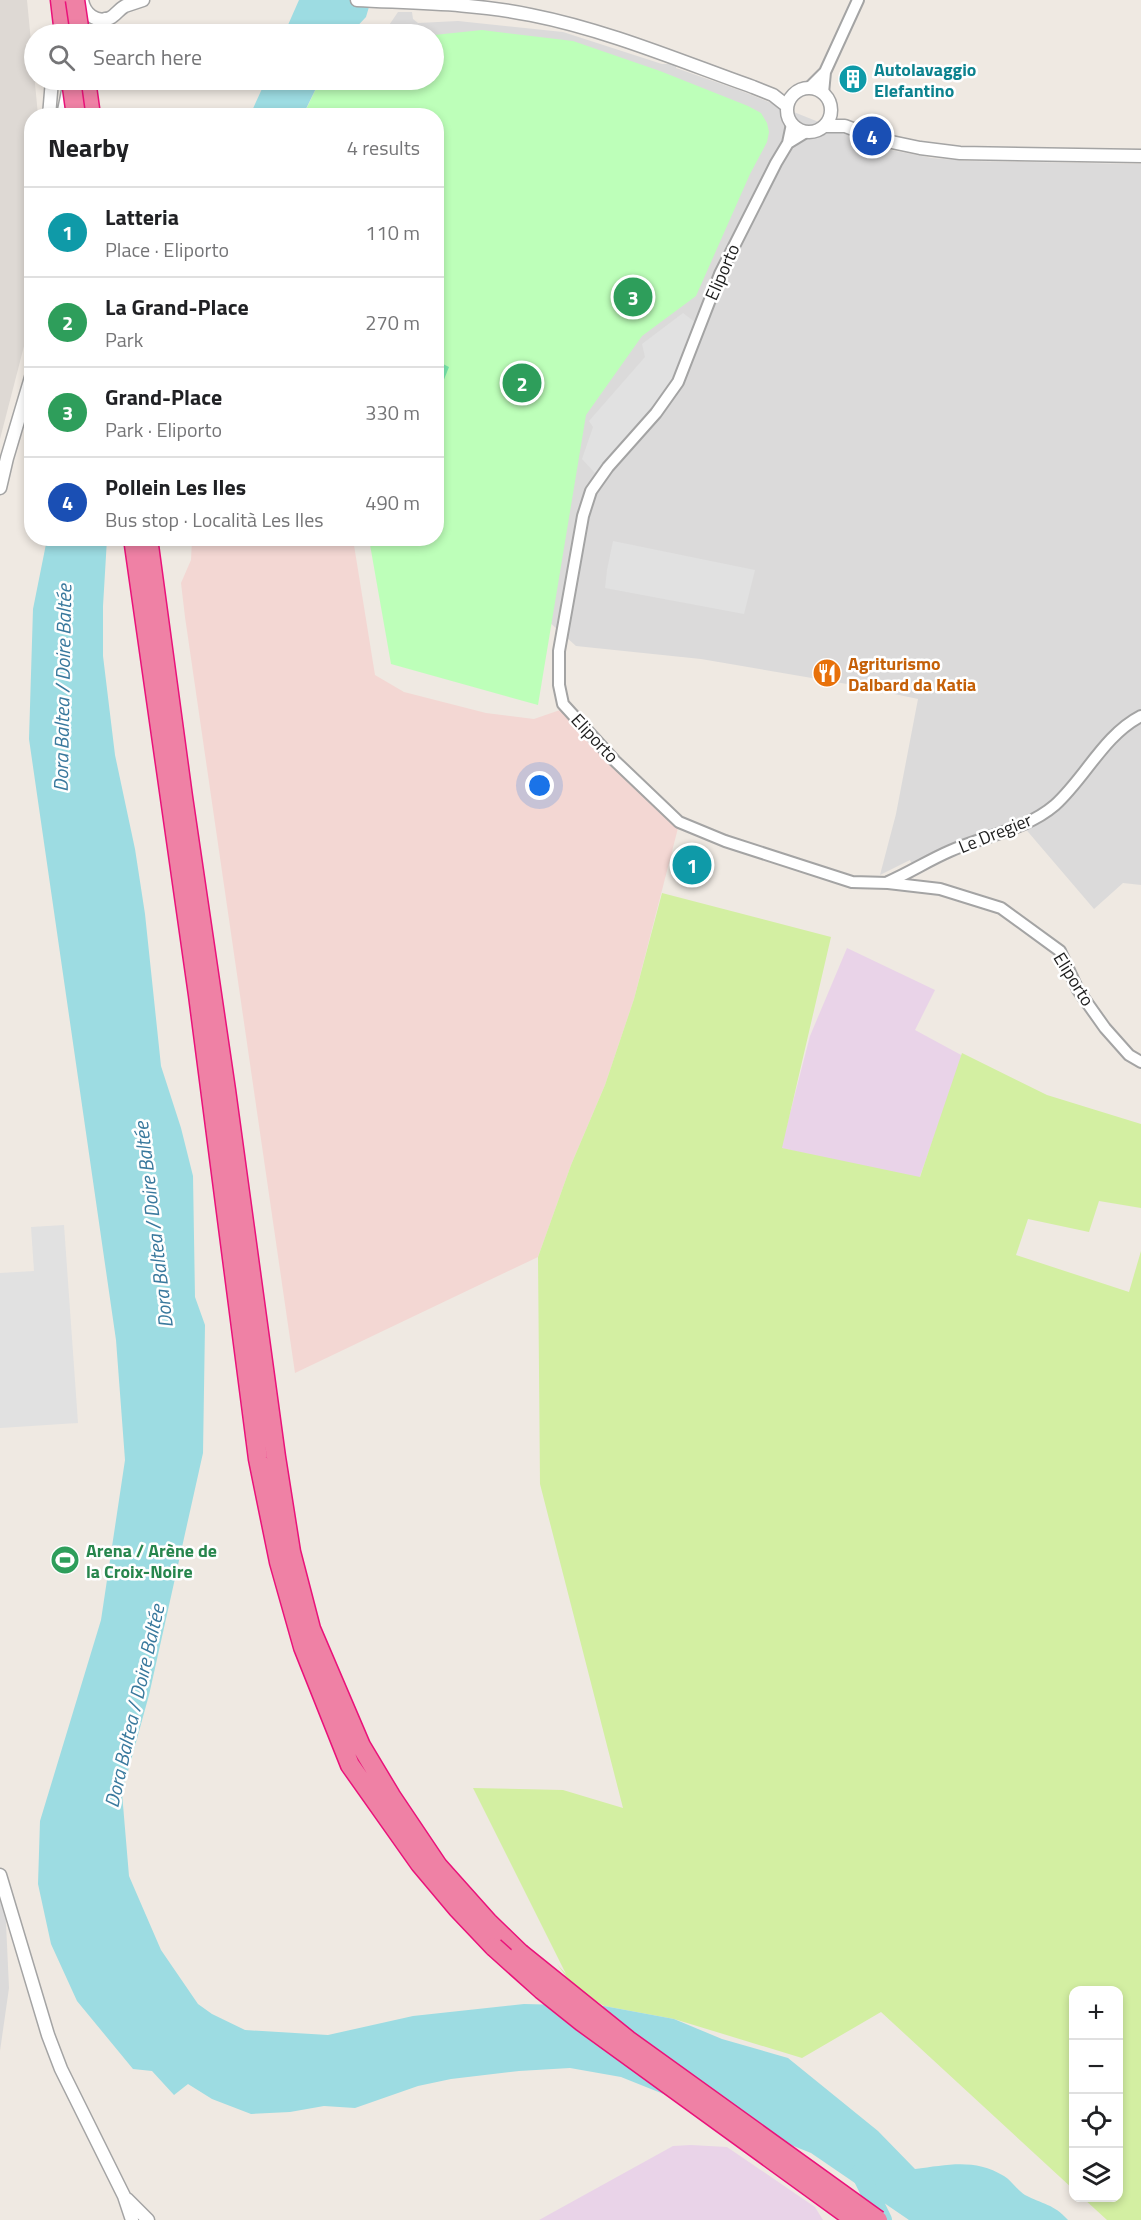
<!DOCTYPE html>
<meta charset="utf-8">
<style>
:root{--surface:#fff;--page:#f6f6f6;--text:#202124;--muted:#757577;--line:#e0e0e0;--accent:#ca001c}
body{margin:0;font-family:"Titillium Web",sans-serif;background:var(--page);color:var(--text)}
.controls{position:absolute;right:18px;bottom:18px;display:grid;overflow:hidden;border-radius:12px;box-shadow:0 3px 9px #0003}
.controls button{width:54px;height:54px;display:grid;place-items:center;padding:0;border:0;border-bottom:2px solid var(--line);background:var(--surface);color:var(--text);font:30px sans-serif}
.you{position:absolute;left:540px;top:786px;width:21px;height:21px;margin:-15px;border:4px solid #fff;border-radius:50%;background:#1a73e8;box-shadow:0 0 0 9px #1a73e833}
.badge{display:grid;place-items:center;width:39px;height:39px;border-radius:50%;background:var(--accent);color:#fff;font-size:20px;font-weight:700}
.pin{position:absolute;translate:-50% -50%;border:3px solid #fff;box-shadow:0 2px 6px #0006}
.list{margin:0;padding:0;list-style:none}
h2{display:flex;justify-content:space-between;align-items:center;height:78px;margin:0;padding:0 24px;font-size:26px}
h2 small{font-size:20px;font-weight:400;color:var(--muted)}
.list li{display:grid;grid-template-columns:39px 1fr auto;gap:18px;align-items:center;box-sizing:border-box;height:90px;padding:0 24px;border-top:2px solid var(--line)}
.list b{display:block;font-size:22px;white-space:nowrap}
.list p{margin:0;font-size:20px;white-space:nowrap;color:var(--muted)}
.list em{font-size:20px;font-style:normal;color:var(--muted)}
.icon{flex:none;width:33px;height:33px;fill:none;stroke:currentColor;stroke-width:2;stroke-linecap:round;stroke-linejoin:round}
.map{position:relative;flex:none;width:1141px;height:2220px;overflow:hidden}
.search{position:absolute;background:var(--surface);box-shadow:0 3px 9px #0003;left:24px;top:24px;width:420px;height:66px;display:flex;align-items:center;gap:15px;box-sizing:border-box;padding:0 21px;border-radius:33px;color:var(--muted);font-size:22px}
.panel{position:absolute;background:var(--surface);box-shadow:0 3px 9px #0003;left:24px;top:108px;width:420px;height:438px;border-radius:24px}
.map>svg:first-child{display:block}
</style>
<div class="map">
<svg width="1141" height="2220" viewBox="0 0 1141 2220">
<rect width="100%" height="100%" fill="#efe9e2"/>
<!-- residential -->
<path fill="#dbdada" d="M398,12h14l1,7 5,4 40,-2 105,11 99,32h14v4l63,22 147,59 46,9 36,3 173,3v721l-18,-2 -29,26 -71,-83 -110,42 -3,-8 -30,15 16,-61 22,-115 -71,-15 -146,-25 -125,-13 -139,-124 -1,-406h-98l96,-36v-46h-51z
M0,1880h4l5,108 -9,63z"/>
<!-- industrial -->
<path fill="#e9d3e8" d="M847,948l88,42 -20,40 48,26 -44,123 -138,-31 29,-112z
M691,2145l36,2 88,60 8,13h-284l134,-74z"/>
<!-- military -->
<path fill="#f3d7d3" d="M192,539h161l22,136 29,17 82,21 48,6 26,-9 118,118 -44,171 -29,86 -34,80 -33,92 -243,116 -110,-756 -4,-34 10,-23z"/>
<!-- airport -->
<path fill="#ded9d4" d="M0,0h27l11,115 -6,1 -1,203 -31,120z"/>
<!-- grass -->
<path fill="#d3efa2" d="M662,893l169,44 -49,211 138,29 42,-124 85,42 94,29v84l-42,-7 -10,31 -61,-13 -12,36 113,37 12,-41v969h-34l-24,-22h35v-208h-44l-1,199 -192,-177 -79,46 -128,-39 -70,-13 -31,-20 -16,-22 9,10 -93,-186 90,2 60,18 -83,-324 -2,-227 33,-92 34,-80 29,-86z"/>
<!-- park -->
<path fill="#bdffb9" d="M482,30l91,11 87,30 88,35 13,7 6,10 2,9 -2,10 -17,32 -54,122 -54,40 -56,79 -48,290 -147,-41 -22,-125 67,-1v-422h-133l17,-36h114v-45z"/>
<!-- pitch -->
<path fill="#77e7ac" d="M437,361l12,6 -12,30z"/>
<!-- parking -->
<path fill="#e1e1e1" d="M683,313l12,9 -4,15 -16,43 -80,93 -13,-14 11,-32 -4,-6 56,-64 -3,-13z
M613,541l142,29 -11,44 -139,-26 2,-18z
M64,1225l14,198 -78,5v-155l34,-2 -3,-44z"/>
<!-- water -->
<path fill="#9ddce2" d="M299,0h72l-5,17 -16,17h-66z
M266,80h54l-17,35h-53z
M47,539h60l-4,67v50l12,99 20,94 10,65 16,152 20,62 12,48 2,121 10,28 -2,128 -54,242 -27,98 7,83 32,74 37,54 14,10 33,16 83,5 85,-19 111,-12 80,2 70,13 48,20 66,19 90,73 37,38c33,-4 59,-11 89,7 8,5 13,14 21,19 17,9 29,9 43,25h-159l-98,-67 -190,-76 -51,-9 -51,3 -68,8 -33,7 -63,22 -31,-2 -34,6 -39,2 -39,-15 -24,-15 -14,11 -22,-24 -19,-2 -56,-68 -26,-57 -13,-60 2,-63 61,-201 24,-160 -9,-120 -87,-601 4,-130z"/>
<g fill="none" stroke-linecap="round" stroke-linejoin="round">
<!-- river -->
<path stroke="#9ddce2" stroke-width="18" d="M860,2173l23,47"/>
<!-- minor casing -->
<g stroke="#a4a4a4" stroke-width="14">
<path id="minor" d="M825,72l33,-72
M809,88l16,-16 -2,21
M792,124l-4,19 18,-11
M788,143l-12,20 -56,111 -42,108 -22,31 -48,54 -17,24 -8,25 -24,135v34l4,19 52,57 64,61 46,19 127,41 36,1 52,6 61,19 59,43 18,39 27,38 24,27 12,7
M888,882c21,-9 41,-22 62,-31 34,-15 76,-21 105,-46 30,-27 49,-70 86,-89"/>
</g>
<!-- tertiary casing -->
<g stroke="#a4a4a4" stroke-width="15">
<path id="tertiary" d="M82,0c2,13 14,24 28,18 6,-3 9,-9 15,-12 6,-2 12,-4 18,-6
M357,0c57,3 117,3 174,15 76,15 149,46 222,72l20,8 14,11
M93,34l12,-15
M787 110a22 22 0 1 1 44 0a22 22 0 1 1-44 0Z
M49,116l3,-36
M63,116l6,-30
M824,126h21l37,14 38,8 40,5 181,3
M0,488l7,-30 25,-84
M0,1875l48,160 13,34 63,127 8,24
M127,2199l21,21"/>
</g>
<!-- motorway casing -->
<g stroke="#ea127a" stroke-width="21">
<path id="motorway" d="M60,0l4,34
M86,80l5,36
M133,538l65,457 60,464 21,103 24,85 47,118 70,99 37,44 37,39
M148,538l35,259 43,293 50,367 15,95 20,77 50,117 30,50 47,70 50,56 32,31"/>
</g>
<!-- minor -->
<use href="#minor" stroke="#fff" stroke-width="10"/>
<!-- tertiary -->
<use href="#tertiary" stroke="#fff" stroke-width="12"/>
<!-- motorway -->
<use href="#motorway" stroke="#ef81a5" stroke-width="18"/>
<!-- motorway-bridge casing -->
<g stroke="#ea127a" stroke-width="21" stroke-linecap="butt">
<path id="motorway-bridge" d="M75,0l5,34
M71,80l5,36
M494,1947l48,43 40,32 273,198
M520,1953l108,87 250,180"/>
</g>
<!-- motorway-bridge -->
<use href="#motorway-bridge" stroke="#ef81a5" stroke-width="18"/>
</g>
<!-- icons -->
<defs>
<g id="building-disc" transform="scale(1.5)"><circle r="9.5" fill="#0f9aa8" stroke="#fff"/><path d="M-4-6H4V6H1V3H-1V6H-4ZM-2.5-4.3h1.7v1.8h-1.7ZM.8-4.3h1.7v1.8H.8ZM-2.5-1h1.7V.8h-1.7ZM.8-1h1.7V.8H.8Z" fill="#fff"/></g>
<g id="restaurant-disc" transform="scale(1.5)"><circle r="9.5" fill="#e8710a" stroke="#fff"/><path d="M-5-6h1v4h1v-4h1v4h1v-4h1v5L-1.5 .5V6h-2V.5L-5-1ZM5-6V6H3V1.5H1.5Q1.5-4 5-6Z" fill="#fff"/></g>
<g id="stadium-disc" transform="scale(1.5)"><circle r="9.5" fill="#2e9e5b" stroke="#fff"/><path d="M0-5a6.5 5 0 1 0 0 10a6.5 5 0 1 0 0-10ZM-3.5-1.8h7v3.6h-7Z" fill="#fff"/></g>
</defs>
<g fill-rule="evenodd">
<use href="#building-disc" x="853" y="79"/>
<use href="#restaurant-disc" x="827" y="673"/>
<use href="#stadium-disc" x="65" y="1560"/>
</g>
<g text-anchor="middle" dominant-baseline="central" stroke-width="5" stroke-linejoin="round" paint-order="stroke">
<!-- culture labels -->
<g font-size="18" font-weight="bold" fill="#0d838f" stroke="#fff" text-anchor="start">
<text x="874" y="69">Autolavaggio<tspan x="874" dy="21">Elefantino</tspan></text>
</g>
<!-- street labels -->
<g font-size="18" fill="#1d1d1d" stroke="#fff">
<text transform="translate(722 272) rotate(-66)">Eliporto</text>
<text transform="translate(595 738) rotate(47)">Eliporto</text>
<text transform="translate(995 833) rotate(-22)">Le Dregier</text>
<text transform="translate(1074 979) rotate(58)">Eliporto</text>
</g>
<!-- food labels -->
<g font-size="18" font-weight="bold" fill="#c56008" stroke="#fff" text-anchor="start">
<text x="848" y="663">Agriturismo<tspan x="848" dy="21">Dalbard da Katia</tspan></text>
</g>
<!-- leisure labels -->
<g font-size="18" font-weight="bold" fill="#27864d" stroke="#fff" text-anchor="start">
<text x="86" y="1550">Arena / Arène de<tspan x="86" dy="21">la Croix-Noire</tspan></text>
</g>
<!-- water labels -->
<g font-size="20" font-style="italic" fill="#39799d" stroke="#fff">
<text transform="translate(62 688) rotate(-89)">Dora Baltea / Doire Baltée</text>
<text transform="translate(153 1225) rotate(-97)">Dora Baltea / Doire Baltée</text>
<text transform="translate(134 1706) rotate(-77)">Dora Baltea / Doire Baltée</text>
</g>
</g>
</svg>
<div class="controls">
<button>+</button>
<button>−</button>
<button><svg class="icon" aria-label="locate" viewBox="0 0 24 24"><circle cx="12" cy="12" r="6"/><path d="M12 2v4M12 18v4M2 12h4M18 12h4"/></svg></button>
<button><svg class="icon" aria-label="layers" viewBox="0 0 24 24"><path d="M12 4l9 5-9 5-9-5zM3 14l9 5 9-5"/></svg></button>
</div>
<div class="you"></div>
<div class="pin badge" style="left:692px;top:865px;background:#0f9aa8">1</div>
<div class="pin badge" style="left:522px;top:383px;background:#2e9e5b">2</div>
<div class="pin badge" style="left:633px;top:297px;background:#2e9e5b">3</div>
<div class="pin badge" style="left:872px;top:136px;background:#1a4fb4">4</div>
<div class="search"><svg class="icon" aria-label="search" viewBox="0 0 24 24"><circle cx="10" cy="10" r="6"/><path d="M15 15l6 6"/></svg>Search here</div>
<section class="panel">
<h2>Nearby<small>4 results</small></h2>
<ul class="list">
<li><span class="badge" style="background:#0f9aa8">1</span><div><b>Latteria</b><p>Place · Eliporto</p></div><em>110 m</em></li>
<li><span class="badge" style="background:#2e9e5b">2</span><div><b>La Grand-Place</b><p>Park</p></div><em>270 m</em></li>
<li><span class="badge" style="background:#2e9e5b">3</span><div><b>Grand-Place</b><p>Park · Eliporto</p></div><em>330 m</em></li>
<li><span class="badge" style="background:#1a4fb4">4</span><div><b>Pollein Les Iles</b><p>Bus stop · Località Les Iles</p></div><em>490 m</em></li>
</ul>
</section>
</div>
